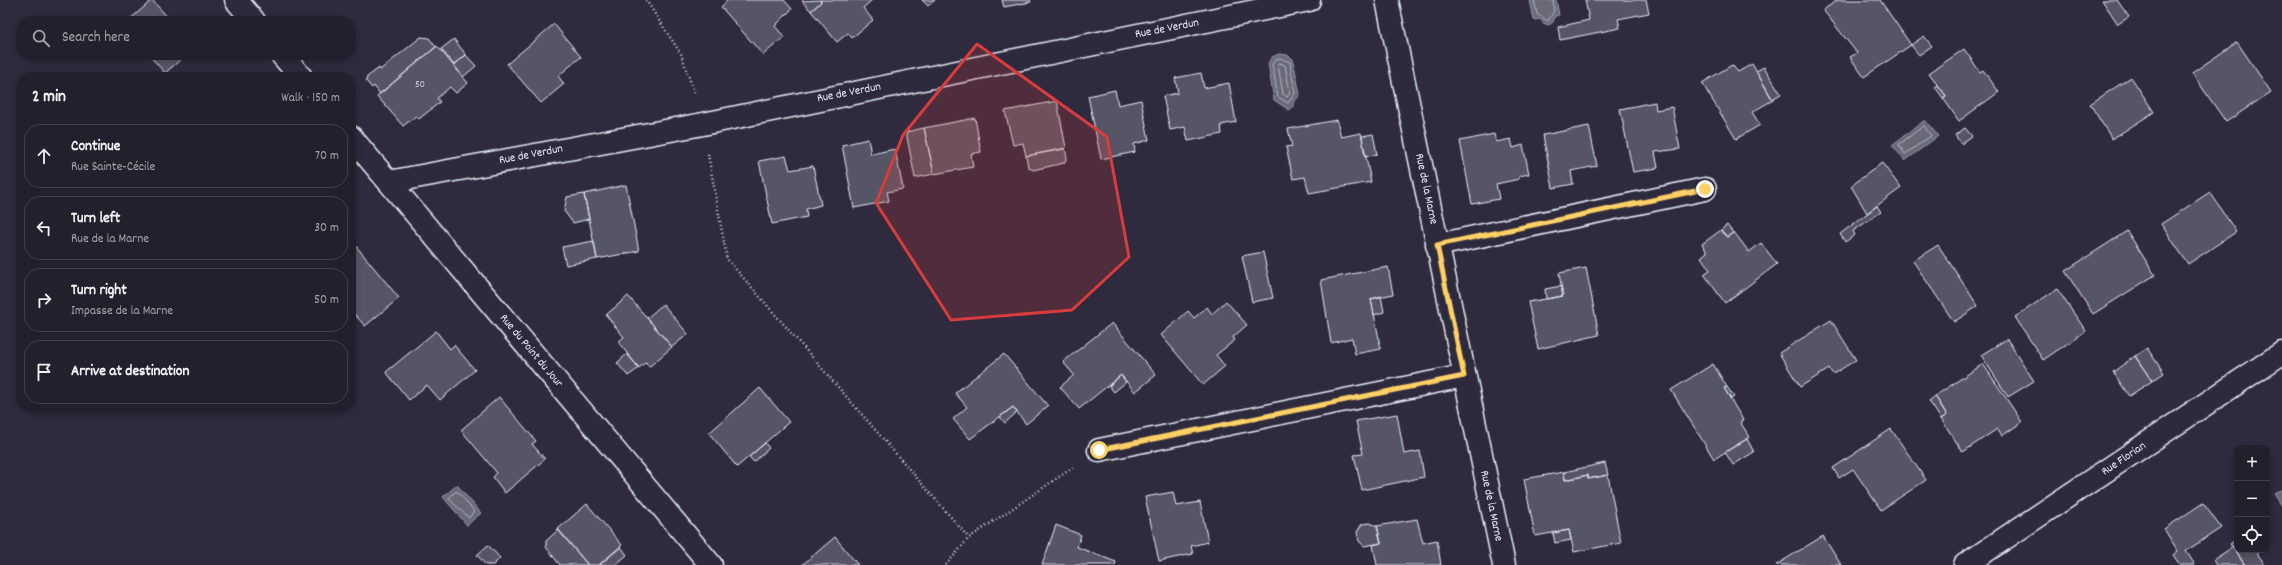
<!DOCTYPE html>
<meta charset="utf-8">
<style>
:root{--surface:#23202e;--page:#2b2836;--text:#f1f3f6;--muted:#a3a3aa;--line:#403e4a}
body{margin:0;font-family:Dekko,sans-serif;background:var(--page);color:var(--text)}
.controls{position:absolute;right:12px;bottom:12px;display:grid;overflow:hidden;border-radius:8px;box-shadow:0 2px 6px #0003}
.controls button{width:36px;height:36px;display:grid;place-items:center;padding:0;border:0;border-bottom:1px solid var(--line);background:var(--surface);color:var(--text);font:20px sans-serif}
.stop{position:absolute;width:12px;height:12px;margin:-9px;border:3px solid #ffd166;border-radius:50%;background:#fff}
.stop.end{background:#ffd166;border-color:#fff;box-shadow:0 1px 4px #0008}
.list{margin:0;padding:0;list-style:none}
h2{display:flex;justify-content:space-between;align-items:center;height:52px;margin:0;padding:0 16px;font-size:17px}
h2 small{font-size:13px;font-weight:400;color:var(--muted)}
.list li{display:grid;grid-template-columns:26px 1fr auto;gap:12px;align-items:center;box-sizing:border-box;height:64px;margin:0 8px 8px;padding:0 8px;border:1px solid var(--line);border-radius:16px}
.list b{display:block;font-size:15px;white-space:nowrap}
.list p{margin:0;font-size:13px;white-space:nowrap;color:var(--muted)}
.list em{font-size:13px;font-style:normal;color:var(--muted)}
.icon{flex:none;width:22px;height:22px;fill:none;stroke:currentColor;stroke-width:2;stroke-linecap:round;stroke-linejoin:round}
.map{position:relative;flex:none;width:2282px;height:565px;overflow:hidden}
.search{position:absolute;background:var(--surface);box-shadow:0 2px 6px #0003;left:16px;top:16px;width:340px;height:44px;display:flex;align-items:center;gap:10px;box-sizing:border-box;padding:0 14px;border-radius:16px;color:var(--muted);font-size:15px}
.panel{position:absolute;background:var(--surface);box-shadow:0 2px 6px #0003;left:16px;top:72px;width:340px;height:340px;border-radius:16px}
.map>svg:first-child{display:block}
</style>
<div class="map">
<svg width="2282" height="565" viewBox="0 0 2282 565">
<rect width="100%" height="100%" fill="#2f2a3d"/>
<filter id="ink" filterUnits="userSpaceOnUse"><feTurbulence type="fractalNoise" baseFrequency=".025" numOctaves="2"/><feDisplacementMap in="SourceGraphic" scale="8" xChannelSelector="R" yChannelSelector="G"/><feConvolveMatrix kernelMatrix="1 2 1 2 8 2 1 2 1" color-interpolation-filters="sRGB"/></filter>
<g filter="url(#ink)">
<!-- water -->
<path fill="#696978" stroke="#9c9fab" d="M1530,0h26l3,15 -4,1 -2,6 -4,3 -6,-2 -3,-4 -6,1z
M1279,54l8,1 6,4 7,36 -7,8v4l-4,3 -15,-10 -6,-37 4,-6z
M1925,120l13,16 -33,25 -13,-16z
M457,485l24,28 -14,12 -24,-28z
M2282,489v17l-8,-12z"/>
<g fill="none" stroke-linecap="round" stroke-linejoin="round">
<!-- shore -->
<path stroke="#b5bbc5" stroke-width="1" d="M1534,0l3,14 11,7 6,-10 -1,-11
M1280,58l10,4 5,32 -7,9 -10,-6 -6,-33 3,-4z
M1279,63l6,2 5,28 -3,4 -4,-3 -5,-29z
M1924,126l7,10 -26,18 -6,-9z
M455,492h3l16,19 -5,7 -20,-19z"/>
</g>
<!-- building -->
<path fill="#575565" stroke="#e8f1f8" d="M152,0l19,21h-43z
M728,0h56l8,9 -17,17 9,11 -21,18 -42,-48z
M820,0l1,2 -10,9 -9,-10z
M820,0h52l-9,8 10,12 -21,18 -4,-5 -11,9 -26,-31 10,-9z
M922,0h13l-7,6z
M1002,0h28l1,2 -27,5z
M1585,0h61l3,13 -31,6 2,9 -60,12 -2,-13 31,-7z
M1838,0h42l31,45 -47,32 -14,-20 7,-4 -34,-43z
M2102,0h15l12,17 -11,7z
M554,24l27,33 -23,19 6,8 -23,19 -34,-39z
M1924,36l8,10 -13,9 -8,-10z
M421,37l8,1 7,9 -56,47 -6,-8 -2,2 -6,-7 1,-4 12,-9 1,2z
M454,39l12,16 -12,10 -13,-16z
M2237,42l34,50 -45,30 -34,-49z
M437,46l31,37 -12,10 -6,-6 -13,11 3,4 -21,17 -3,-3 -13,10 -26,-30z
M1964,49l16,23 3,-2 16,22 -40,29 -16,-23 3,-2 -17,-23z
M149,55h37l-21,18z
M466,55l10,11 -13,11 -9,-12z
M1752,64l21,36 -21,12 8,13 -24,14 -34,-56 30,-18 6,7z
M1764,67l17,27 -9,5 -16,-28z
M1201,73l3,15 25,-5 7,39 -15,3 1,9 -34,7 -3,-14 -15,3 -7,-34 15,-3 -3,-15z
M2131,77l23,35 -42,27 -22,-35z
M1938,85l8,11 -3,2 -8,-11z
M1115,90l3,15 23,-5 8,40 -15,4 1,8 -34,7 -13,-63z
M1057,101l9,47 -40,8 -3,-13 -10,2 -8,-34z
M1655,102l1,8 16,-3 8,42 -25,3 3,16 -25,4 -13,-63z
M975,118l6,34 -10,2 2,13 -39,7 -10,-46z
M1337,120l4,17 20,-4 10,49 -62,11 -4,-16 -12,2 -7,-32 6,-1 -4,-17z
M1589,126l8,40 -26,5 2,13 -20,4 -10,-53z
M924,128l10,46 -19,4 -9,-46z
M1965,128l7,8 -11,8 -6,-9z
M1373,134l4,20 -12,3 -3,-21z
M1494,134l2,8 15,-3 2,9 10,-3 6,29 -10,2v3l-23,5 3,15 -27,5 -12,-63z
M868,139l3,15 24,-5 8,40 -16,3 2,9 -35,7 -12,-63z
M1065,149l2,9 -3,5 -31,7 -5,-3 -2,-11z
M786,156l4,14 23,-4 8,39 -15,4 1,8 -35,7 -13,-63z
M1882,163l19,25 -34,25 -16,-27z
M626,185l13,66 -42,8 -13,-65z
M2210,192l26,40 -48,32 -27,-40z
M584,194l5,25 -16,4 -9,-12 3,-14z
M1877,206l4,6 -28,19 2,4 -10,7 -5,-8z
M1727,225l6,8 -6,4 -6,-7z
M1721,230l6,7 7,-5 15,20 12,-9 16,21 -52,39 -21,-29 6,-4 -9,-13 6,-5 -5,-8z
M2127,231l28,44 -62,39 -28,-43z
M351,240l48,58 -34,28 -14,-16z
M594,241l3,18 -31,6 -4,-18z
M1938,245l40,61 -24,16 -41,-61z
M1263,252l10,46 -21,4 -10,-46z
M1388,267l5,27 -22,5 10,50 -26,5 -3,-16 -21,5 -10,-63z
M1586,268l13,67 -61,14 -10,-47 35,-6 -4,-23z
M1561,286l2,10 -17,3 -1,-10z
M2057,289l29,42 -43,29 -28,-43z
M628,296l44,51 -23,20 -3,-5 -7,6 -21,-26 6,-5 -18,-22z
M1381,296l3,16 -10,3 -3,-16z
M1226,301l21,24 -14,12 2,3 -19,15 9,11 -22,19 -42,-50 27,-24 6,7 13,-11 5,7z
M663,304l25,30 -16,13 -25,-29z
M1831,320l25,40 -23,14 -4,-5 -29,18 -21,-34z
M1112,323l44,52 -21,17 -14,-17 -42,34 -19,-22 14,-12 -11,-13z
M436,331l14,18 4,-4 21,25 -35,30 -13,-15 -18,15 -23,-28z
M2007,339l27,42 -26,16 -27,-42z
M2147,348l17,25 -12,8 -17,-25z
M627,354l12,14 -11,8 -11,-13z
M1004,354l44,52 -22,18 -13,-17 -43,32 -17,-20 14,-12 -12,-14z
M2135,356l17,25 -23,15 -16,-24z
M1713,364l14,23 -3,1 19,32 -3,2 10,15 -36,22 -43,-69z
M1983,364l39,58 -20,14 -5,-7 -34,23 -22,-33 6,-4 -12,-19z
M1121,375l5,7 -12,10 -5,-6z
M1727,387l7,10 -3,2 -7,-11z
M760,388l29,34 -52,45 -28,-34z
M1935,396l12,19 -6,4 -12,-18z
M499,397l37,44 -4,3 13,15 -40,34 -12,-16 4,-4 -36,-43z
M1013,407l4,5 -12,11 -5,-6z
M1397,414l7,40 16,-3 4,26 -62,13 -8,-35 9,-1 -7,-33z
M1891,429l35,51 -45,30 -28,-41 -14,9 -6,-10z
M1747,439l7,13 -21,13 -8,-13z
M765,443l4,5 -15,14 -5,-5z
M1605,463l3,12 -20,4v-4l-23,5 -1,-8z
M1564,472l1,8 23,-5v4l20,-4 13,68 -47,9 -5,-22 -34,6 -11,-57z
M1173,492l3,14 24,-4 8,40 -17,4 2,8 -34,7 -14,-64z
M2203,503l18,25 -35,23 9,14h-15l-7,-10 5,-4 -14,-22z
M587,504l35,41 -23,20h-11l-30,-36z
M1417,519l6,24 14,-3 4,25h-64l-4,-20 8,-2 -4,-17z
M1370,523l7,3 4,17 -17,3 -5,-5 -2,-9 5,-8z
M1056,525l25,10 -4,12 39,15 -1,3h-73z
M558,530l30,35h-28l-14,-18v-6z
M1569,530l2,10 -16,3 -2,-10z
M1823,536l18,29h-65l34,-21z
M835,537l23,28h-56z
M2237,539v11h18l10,15h-20l-15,-21z
M488,545l12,13 -7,7h-7l-9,-10z
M621,547l6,8 -12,10h-16z
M2233,547l12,18h-29l-3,-5z"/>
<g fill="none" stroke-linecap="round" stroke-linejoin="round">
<!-- street casing -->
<g stroke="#e8f1f8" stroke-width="25">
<path id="street" d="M236,0l18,21
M1387,0l117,565
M282,55l19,22
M351,137l360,428
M389,182l314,-58 606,-124
M1437,245l268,-56
M1099,450l365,-74
M1965,565l317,-212"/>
</g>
<!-- path -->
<path stroke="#e8f1f8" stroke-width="2.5" stroke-dasharray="1 3" stroke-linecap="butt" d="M646,0l35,54 14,41
M708,154l19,105 242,279
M946,565l23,-27 106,-72"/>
<!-- street -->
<use href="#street" stroke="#2f2a3d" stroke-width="22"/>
</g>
</g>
<g fill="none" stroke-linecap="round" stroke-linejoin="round" filter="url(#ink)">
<!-- route -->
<path stroke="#ffd166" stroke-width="5" d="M1099,450l365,-74 -27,-131 268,-56"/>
</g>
<!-- marked area -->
<path fill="#d83c3d" fill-opacity="0.2" stroke="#d83c3d" stroke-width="3" stroke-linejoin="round" d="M977,44l130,93 22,120 -57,53 -121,10 -75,-117 27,-68z"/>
<g text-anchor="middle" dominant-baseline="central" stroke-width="3" stroke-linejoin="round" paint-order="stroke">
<!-- number labels -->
<g font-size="10" fill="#c4cad3">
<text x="420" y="85">50</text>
</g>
<!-- street labels -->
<g font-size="12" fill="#e8f1f8" stroke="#2f2a3d">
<text transform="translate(1167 29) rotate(-11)">Rue de Verdun</text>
<text transform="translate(849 93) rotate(-11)">Rue de Verdun</text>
<text transform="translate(531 155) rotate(-11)">Rue de Verdun</text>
<text transform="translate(1426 189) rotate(78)">Rue de la Marne</text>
<text transform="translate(531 351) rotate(50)">Rue du Point du Jour</text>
<text transform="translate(2124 459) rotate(-34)">Rue Florian</text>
<text transform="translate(1491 506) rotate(78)">Rue de la Marne</text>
</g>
</g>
</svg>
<div class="controls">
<button>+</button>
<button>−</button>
<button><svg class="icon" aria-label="locate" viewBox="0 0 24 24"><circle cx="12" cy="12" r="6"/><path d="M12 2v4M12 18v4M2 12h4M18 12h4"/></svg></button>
</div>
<div class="stop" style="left:1099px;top:450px"></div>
<div class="stop end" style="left:1705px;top:189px"></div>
<div class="search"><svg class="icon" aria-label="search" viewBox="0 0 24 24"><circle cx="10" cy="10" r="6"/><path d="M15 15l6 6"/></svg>Search here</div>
<section class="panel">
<h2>2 min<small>Walk · 150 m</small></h2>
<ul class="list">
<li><svg class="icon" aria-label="ahead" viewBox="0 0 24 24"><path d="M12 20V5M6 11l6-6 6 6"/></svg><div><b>Continue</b><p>Rue Sainte-Cécile</p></div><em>70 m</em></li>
<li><svg class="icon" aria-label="left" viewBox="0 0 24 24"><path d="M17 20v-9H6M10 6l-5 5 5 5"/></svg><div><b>Turn left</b><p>Rue de la Marne</p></div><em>30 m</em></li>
<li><svg class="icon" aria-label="right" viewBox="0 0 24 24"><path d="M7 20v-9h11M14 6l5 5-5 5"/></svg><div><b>Turn right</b><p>Impasse de la Marne</p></div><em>50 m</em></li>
<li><svg class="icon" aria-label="arrive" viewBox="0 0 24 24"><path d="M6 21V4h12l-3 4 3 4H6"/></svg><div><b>Arrive at destination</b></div></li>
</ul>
</section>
</div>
